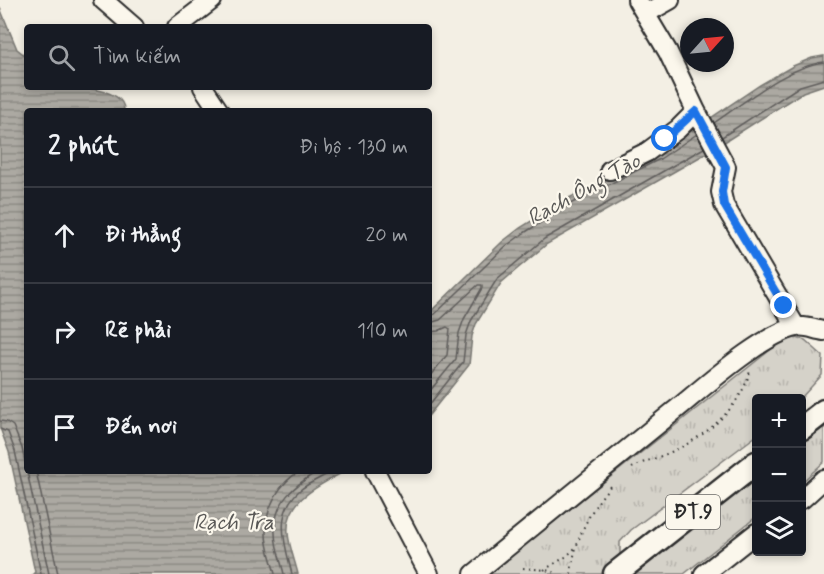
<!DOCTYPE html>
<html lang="vi">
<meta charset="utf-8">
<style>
:root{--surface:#171b24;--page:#242831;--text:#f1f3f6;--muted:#9ea1a6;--line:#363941}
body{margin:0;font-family:Mynerve,sans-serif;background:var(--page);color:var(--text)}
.controls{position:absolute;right:18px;bottom:18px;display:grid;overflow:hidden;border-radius:6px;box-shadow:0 3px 9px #0003}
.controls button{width:54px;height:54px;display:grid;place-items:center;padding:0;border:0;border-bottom:2px solid var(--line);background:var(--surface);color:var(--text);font:30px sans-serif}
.compass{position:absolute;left:680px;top:18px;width:54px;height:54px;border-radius:50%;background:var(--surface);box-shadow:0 3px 9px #0003;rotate:63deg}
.stop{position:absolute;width:18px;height:18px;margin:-14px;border:4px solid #1a73e8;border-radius:50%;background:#fff}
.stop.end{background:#1a73e8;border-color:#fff;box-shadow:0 2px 6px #0008}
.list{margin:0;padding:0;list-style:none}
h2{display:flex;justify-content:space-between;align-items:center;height:78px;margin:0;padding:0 24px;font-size:26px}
h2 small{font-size:20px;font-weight:400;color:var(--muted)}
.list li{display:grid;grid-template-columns:39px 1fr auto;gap:18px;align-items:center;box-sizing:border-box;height:96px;padding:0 24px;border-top:2px solid var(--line)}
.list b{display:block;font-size:22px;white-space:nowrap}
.list em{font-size:20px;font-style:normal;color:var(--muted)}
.icon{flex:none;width:33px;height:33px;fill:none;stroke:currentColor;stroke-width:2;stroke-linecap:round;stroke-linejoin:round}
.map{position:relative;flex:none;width:824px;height:574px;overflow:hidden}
.search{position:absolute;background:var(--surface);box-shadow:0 3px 9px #0003;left:24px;top:24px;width:408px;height:66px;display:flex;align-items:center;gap:15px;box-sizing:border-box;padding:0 21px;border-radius:6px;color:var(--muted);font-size:22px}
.panel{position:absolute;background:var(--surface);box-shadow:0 3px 9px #0003;left:24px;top:108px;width:408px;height:366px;border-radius:6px}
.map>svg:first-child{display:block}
</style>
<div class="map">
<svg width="824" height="574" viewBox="0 0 824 574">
<defs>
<pattern id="park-tufts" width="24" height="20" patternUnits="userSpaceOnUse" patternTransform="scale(1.5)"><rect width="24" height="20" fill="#d5d2c9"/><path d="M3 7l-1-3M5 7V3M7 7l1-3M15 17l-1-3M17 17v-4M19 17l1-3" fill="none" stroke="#b7b4ad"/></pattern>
<pattern id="water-rules" width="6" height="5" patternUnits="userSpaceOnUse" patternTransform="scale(1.5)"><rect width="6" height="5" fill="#aca9a2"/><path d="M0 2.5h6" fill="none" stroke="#8c8a84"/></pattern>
</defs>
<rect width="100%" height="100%" fill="#f3efe4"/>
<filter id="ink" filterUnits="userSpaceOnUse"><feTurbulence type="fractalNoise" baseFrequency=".0167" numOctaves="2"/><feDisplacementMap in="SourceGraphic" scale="12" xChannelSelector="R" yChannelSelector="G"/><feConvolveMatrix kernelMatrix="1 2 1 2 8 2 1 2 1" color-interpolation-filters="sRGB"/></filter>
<g filter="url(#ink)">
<!-- park -->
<path fill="url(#park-tufts)" stroke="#807e7a" stroke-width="1.5" d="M792,337l13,3 18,16 -1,19 -21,23h-45v38l-125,94 -11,12v19l136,-84v40l-72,57h-196l291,-231z
M824,426v36l-22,20v-41z"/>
<!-- water -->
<path fill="url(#water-rules)" stroke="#787772" stroke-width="1.5" d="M0,8l17,41 10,8v30c20,0 99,-6 97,24h-97v360h318c-24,14 -60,28 -57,62 1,13 7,28 10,41h-265l2,-2 -26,-120 -9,-24z
M824,56v29l-21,7 -91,58 -165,94 -31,26 -15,13 -25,41 -4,12 -3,29 -40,50v-102l73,-71 18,-14 47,-29 90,-45 103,-69 33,-19 19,-8z"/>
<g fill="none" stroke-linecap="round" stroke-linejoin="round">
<!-- shore -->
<path stroke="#5f5d5b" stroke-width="1.5" d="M714,123c31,-21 73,-56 110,-61
M722,137l78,-51 24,-7
M429,316l6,-2 71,-68 18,-13 46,-29 90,-45 37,-25
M429,323l11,-3 38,-35h4v3l-18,31 -5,14 -3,26 -27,33
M429,332l9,-1 9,-4 3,2 -3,26 -18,22
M429,405l34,-43 3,-27 5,-14 26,-42 47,-40 160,-91
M0,421l7,1 6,4 9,22 27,126
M0,429l8,3 7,19 26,123
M36,471l22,103
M275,574c-3,-13 -10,-29 -9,-43 0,-24 13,-48 34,-60
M284,574c-3,-13 -9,-28 -9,-41 -2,-31 20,-48 43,-62
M292,574c-7,-29 -19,-61 8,-84 10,-8 23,-13 33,-19"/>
<!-- minor casing -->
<g stroke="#2b2b2b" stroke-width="22">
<path id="minor" d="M103,0l31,27
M637,0l31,52 28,59 30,56 -5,25 3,13 72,122
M645,14l25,-14
M177,27l35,-27
M203,87l16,24
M610,170l37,-18 31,-23 18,-18
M375,471l54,103
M802,499l22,-20
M474,574c67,-54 133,-108 199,-162 30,-24 89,-78 124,-85 9,-2 18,3 27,4
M704,574l52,-41"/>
</g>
<!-- major casing -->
<g stroke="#2b2b2b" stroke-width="27">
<path id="major" d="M802,428l22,-17
M615,574l141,-111"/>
</g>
<!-- path -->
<path stroke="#2b2b2b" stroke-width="2" stroke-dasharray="1.5 4.5" stroke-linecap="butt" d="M632,468c12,-7 26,-10 39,-16 34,-15 69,-43 79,-81
M523,568l23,2 12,4
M544,570l23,-14 10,-10
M571,574c3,-33 20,-67 42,-91"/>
<!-- minor -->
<use href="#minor" stroke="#fbf7ec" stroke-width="18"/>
<!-- major -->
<use href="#major" stroke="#fbf7ec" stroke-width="22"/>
</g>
</g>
<g fill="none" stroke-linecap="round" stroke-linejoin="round" filter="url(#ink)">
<!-- route -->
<path stroke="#1a73e8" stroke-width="8" d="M665,139l31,-28 30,56 -4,25 2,13 60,101"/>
</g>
<g text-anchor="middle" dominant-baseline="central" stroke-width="4.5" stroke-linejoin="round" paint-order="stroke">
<!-- shield labels -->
<rect fill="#fbf7ec" stroke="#696865" stroke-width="1.5" x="666" y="495" width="54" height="34" rx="4.5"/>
<g font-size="20" font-weight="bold" fill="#2b2b2b">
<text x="693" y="512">ĐT.9</text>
</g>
<!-- water labels -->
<g font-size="22" font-style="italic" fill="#585755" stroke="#fbf7ec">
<text transform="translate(584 190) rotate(-29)">Rạch Ông Tào</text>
<text x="234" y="523">Rạch Tra</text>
</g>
</g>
</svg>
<div class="controls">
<button>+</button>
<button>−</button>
<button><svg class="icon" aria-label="layers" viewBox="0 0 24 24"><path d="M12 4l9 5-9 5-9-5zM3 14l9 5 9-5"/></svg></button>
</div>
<svg class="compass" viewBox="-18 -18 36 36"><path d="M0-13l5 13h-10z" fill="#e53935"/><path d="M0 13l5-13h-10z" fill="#9ea1a6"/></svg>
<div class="stop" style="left:665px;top:139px"></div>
<div class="stop end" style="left:784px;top:306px"></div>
<div class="search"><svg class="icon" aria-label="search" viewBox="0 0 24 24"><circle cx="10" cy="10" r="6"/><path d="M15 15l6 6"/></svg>Tìm kiếm</div>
<section class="panel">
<h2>2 phút<small>Đi bộ · 130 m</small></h2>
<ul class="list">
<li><svg class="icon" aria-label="ahead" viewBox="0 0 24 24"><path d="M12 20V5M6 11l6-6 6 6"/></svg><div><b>Đi thẳng</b></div><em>20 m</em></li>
<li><svg class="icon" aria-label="right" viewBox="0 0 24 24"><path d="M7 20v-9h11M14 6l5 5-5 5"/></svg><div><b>Rẽ phải</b></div><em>110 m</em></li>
<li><svg class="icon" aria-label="arrive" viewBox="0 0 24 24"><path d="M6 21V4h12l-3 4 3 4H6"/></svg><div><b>Đến nơi</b></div></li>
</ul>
</section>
</div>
